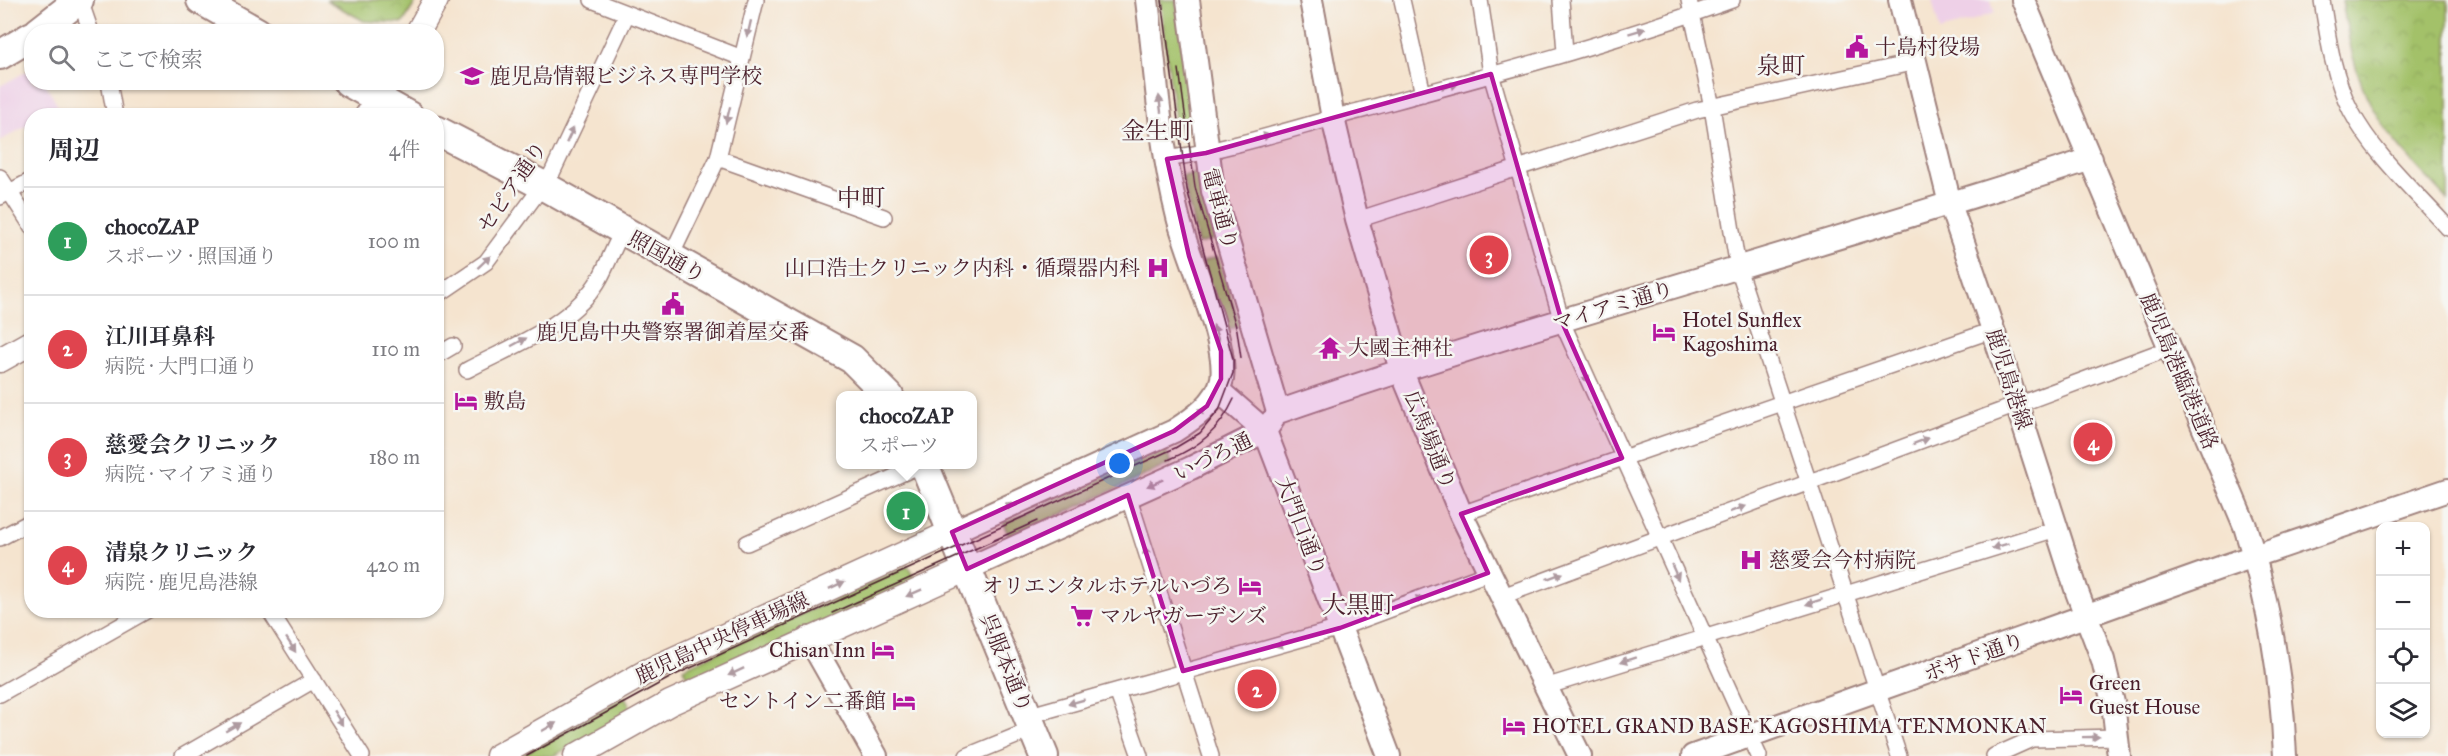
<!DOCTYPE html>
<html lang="ja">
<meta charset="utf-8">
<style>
:root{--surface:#fff;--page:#f2f2f3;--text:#2b2b33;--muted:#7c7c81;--line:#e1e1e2;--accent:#d93025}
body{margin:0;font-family:"IM FELL Great Primer","Noto Serif JP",serif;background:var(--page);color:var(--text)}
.controls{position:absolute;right:18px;bottom:18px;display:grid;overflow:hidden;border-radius:12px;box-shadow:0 2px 4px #0004}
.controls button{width:54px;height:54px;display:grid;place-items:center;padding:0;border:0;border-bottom:2px solid var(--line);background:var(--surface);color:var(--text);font:30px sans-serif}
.you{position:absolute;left:1120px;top:464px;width:21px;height:21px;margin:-15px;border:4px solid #fff;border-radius:50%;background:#1a73e8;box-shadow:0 0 0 9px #1a73e833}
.badge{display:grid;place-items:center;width:39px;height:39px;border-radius:50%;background:var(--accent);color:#fff;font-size:20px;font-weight:700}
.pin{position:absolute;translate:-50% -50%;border:3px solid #fff;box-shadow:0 2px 6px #0006}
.popup{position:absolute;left:836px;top:391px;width:141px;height:78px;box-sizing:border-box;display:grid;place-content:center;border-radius:12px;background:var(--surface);filter:drop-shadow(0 2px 4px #0005);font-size:20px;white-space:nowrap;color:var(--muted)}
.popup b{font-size:22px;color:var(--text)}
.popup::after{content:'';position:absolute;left:50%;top:100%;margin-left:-12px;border:12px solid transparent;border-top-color:var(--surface)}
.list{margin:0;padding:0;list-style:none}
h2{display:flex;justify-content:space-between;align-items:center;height:78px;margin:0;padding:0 24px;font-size:26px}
h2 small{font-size:20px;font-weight:400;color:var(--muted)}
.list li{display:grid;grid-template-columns:39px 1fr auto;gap:18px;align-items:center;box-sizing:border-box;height:108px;padding:0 24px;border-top:2px solid var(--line)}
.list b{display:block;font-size:22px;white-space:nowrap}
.list p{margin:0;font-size:20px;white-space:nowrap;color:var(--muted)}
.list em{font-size:20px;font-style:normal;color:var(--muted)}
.icon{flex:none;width:33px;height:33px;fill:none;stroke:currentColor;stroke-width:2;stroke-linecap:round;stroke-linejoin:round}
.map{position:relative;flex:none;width:2448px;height:756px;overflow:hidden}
.search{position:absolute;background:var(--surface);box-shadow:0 2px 4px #0004;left:24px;top:24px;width:420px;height:66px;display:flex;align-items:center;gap:15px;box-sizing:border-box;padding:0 21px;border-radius:24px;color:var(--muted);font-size:22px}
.panel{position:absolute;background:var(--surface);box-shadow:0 2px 4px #0004;left:24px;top:108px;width:420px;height:510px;border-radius:24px}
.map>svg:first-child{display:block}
</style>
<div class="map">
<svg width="2448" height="756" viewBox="0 0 2448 756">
<defs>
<pattern id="park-crowns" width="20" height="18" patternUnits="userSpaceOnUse" patternTransform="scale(1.5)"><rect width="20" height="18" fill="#a3c169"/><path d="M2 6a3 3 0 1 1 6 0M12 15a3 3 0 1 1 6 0" fill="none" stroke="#8ea55b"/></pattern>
</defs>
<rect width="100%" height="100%" fill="#f6f6f2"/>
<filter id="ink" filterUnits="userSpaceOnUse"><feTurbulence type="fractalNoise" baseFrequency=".0167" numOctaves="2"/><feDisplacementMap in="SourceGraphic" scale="12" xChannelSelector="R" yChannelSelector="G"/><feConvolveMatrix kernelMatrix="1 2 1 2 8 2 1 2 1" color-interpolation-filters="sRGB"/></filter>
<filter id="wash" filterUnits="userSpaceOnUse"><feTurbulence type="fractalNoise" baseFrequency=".008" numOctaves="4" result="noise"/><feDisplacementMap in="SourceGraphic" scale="24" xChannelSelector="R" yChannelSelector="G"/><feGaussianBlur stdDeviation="1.35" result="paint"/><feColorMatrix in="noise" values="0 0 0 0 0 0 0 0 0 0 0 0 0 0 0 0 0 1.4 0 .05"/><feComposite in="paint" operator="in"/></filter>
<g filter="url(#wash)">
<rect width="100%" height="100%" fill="#f5e4cf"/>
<!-- built -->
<path fill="#eed0e7" d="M1932,0h59l4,13 -55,18z
M31,69l1,13 13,1 13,23 -15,9 -11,1 -1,7 -31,18v-55z"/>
<!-- grass -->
<path fill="#a3c169" stroke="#76704a" stroke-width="1.5" d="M1160,0h16l15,118 -16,2z
M1198,173l16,67 -16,4 -16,-68z
M1218,257l22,68 -15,6 -22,-70z
M1165,449l7,14 -162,75 -7,-15z
M908,566l7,15 -225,102 -7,-15z
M625,697l8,15 -80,44h-33z"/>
<!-- park -->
<path fill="url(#park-crowns)" stroke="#76704a" stroke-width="1.5" d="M326,0h91l-14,23 -39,-2z
M2342,0h106v200c-26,-29 -58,-58 -76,-93 -18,-34 -24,-70 -30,-107z"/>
</g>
<g filter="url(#ink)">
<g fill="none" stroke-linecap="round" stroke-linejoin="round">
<!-- street casing -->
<g stroke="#a0827d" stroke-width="18">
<path id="street" d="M80,0l11,32
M592,0l150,58
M1402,0l21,94
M1480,0l11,74 71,248 197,434
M1561,0l4,52
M1689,0l23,107 26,161 161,488
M2322,0c6,38 11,76 29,111 23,44 65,81 97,117
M109,82l6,34
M718,158l166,59
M1167,159c68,-11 133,-33 199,-50 122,-33 246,-66 366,-109
M0,177l32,50
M0,197l32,-17
M1357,220l340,-110 219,-48
M670,258l48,-100 38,-158
M436,296l50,-34 66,-89 75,-159
M436,356l17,-10
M467,370c45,-24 107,-46 133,-92 8,-15 14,-31 22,-46
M1128,495l83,261
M1461,514l532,-184
M0,538l32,-17
M747,543l176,-79
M1500,597l670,-249
M269,610l93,146
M1545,687l511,-158
M1117,691l23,65
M0,694l148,-84
M1027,716l313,-88 148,-55
M183,756l131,-76
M967,756l66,-27
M1994,756l38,-17 86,-2"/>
</g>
<!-- secondary casing -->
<g stroke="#a0827d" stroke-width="26">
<path id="secondary" d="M1188,0l25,191 65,221
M1311,0l22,118 24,102 44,150 60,144 119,242
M1900,0l50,204 43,126 84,262 26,68 10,43 6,53
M2023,0l222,526c24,76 37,151 40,230
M1218,390l47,41 124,325
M1278,412c268,-93 543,-165 813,-253
M952,532l222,-101c19,-12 43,-28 48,-52 6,-38 -34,-121 -44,-162 -18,-70 -22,-145 -31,-217
M967,569l224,-101 74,-37 7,-10
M809,638l67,118
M1693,756l532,-190 223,-76"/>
</g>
<!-- primary casing -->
<g stroke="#a0827d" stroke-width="27">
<path id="primary" d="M418,32l18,-32
M367,116l20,-34
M0,360l32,-18
M498,756l150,-85 304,-139
M576,756l94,-53 297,-134"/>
</g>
<!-- highway casing -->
<g stroke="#a0827d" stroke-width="32">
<path id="highway" d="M201,0l56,32
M38,32l41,-32
M0,55l32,-19
M348,82l61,34
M436,130l106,55 310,174 37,37
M924,464l120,292"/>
</g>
<!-- street -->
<use href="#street" stroke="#fff" stroke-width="15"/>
<!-- secondary -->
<use href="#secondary" stroke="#fff" stroke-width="22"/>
<!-- primary -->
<use href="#primary" stroke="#fff" stroke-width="24"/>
<!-- highway -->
<use href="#highway" stroke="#fff" stroke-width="28"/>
<!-- tram -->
<path stroke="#4a1f2b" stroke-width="1.5" d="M1179,69l16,118 42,143 4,28
M1168,460c31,-13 52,-30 66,-61
M832,613l205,-92
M527,756l148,-81 500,-227 25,-15 19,-23 14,-37v-14l-46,-170 -25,-189"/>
</g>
<!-- one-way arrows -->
<defs><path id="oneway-solid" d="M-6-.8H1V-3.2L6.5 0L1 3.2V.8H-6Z" transform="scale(1.5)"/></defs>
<g fill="#ae9aa0">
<use href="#oneway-solid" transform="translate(749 29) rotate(103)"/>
<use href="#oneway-solid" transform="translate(1637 31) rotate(-17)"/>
<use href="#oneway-solid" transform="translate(1450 86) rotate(-16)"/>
<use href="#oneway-solid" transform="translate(1160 104) rotate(-97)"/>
<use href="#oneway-solid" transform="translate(728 115) rotate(104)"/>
<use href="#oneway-solid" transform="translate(570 135) rotate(-65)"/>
<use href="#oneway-solid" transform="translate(1262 137) rotate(-15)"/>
<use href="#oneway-solid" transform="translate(484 262) rotate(-43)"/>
<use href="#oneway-solid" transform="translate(1216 333) rotate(-108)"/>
<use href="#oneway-solid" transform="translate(519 342) rotate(-28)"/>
<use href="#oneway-solid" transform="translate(1585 375) rotate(66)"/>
<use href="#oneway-solid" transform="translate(1199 413) rotate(-42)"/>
<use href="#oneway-solid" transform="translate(1921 441) rotate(-20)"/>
<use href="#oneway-solid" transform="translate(1155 483) rotate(157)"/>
<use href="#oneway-solid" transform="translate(1005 507) rotate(-25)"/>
<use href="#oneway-solid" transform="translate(1738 509) rotate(-20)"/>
<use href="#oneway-solid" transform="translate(2000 546) rotate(163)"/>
<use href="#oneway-solid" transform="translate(1147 555) rotate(-107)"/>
<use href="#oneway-solid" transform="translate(1675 572) rotate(66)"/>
<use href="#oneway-solid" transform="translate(1555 576) rotate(-20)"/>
<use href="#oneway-solid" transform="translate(837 585) rotate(-25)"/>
<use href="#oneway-solid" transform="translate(914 593) rotate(156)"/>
<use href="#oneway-solid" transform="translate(1415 600) rotate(-20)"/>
<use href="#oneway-solid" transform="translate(1814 602) rotate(162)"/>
<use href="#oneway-solid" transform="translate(1284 644) rotate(165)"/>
<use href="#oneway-solid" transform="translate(291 645) rotate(57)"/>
<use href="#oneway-solid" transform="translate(1628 660) rotate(162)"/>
<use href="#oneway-solid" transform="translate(736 672) rotate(155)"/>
<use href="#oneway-solid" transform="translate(1076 702) rotate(164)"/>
<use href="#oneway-solid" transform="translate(338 718) rotate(58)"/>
<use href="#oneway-solid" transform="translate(233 727) rotate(-30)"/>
<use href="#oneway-solid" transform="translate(549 727) rotate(-30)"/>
<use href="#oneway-solid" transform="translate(2091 737) rotate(-1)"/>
</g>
</g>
<!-- marked area -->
<path fill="#b5179e" fill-opacity="0.2" stroke="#b5179e" stroke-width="4.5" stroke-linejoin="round" d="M1491,74l71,248 60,136 -161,56 27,59 -148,55 -157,43 -55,-176 -161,74 -15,-37 222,-101 33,-25 14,-27v-28l-32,-95 -22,-97 39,-6z"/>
<!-- icons -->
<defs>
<g id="civic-bare" transform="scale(1.8)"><path d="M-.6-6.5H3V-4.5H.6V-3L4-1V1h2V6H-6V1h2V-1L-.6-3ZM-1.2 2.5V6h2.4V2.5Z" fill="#b5179e" stroke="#f6f6f2" stroke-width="2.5" paint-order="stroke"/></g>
<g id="university-bare" transform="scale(1.8)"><path d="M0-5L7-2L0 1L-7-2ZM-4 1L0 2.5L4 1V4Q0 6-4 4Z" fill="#b5179e" stroke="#f6f6f2" stroke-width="2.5" paint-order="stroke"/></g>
<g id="hospital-bare" transform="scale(1.8)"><path d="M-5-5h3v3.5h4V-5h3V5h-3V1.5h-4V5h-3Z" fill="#b5179e" stroke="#f6f6f2" stroke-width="2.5" paint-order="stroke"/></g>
<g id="hotel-bare" transform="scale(1.8)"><path d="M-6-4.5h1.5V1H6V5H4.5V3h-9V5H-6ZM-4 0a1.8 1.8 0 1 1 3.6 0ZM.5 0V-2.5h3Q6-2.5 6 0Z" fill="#b5179e" stroke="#f6f6f2" stroke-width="2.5" paint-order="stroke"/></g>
<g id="temple-bare" transform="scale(1.8)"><path d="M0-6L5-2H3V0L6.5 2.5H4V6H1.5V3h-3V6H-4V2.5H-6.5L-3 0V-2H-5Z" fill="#b5179e" stroke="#f6f6f2" stroke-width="2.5" paint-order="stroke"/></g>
<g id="supermarket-bare" transform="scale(1.8)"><path d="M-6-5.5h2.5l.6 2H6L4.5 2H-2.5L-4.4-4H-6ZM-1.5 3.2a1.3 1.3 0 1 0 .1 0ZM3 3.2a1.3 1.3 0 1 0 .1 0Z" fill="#b5179e" stroke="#f6f6f2" stroke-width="2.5" paint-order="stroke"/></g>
</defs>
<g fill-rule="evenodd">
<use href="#civic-bare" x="1857" y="47"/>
<use href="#university-bare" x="472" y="76"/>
<use href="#hospital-bare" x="1158" y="268"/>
<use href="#civic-bare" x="673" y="304"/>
<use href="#hotel-bare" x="1664" y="332"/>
<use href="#temple-bare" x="1330" y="348"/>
<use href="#hotel-bare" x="466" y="401"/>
<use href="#hospital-bare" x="1751" y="560"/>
<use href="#hotel-bare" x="1250" y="586"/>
<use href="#supermarket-bare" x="1082" y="616"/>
<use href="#hotel-bare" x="883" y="650"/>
<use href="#hotel-bare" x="2071" y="695"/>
<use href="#hotel-bare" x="904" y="701"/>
<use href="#hotel-bare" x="1514" y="726"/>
</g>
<g text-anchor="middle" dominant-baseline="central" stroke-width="5" stroke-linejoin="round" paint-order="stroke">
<!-- poi labels -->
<g font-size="21" fill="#4a1f2b" stroke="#f6f6f2" text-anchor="start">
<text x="1875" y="47">十島村役場</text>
<text x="490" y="76">鹿児島情報ビジネス専門学校</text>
<text x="1140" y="268" text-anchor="end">山口浩士クリニック内科・循環器内科</text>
<text x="1682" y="320">Hotel Sunflex<tspan x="1682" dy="24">Kagoshima</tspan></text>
<text x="673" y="332" text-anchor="middle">鹿児島中央警察署御着屋交番</text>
<text x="1348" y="348">大國主神社</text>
<text x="484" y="401">敷島</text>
<text x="1769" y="560">慈愛会今村病院</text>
<text x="1232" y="586" text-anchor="end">オリエンタルホテルいづろ</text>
<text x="1100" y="616">マルヤガーデンズ</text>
<text x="865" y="650" text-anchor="end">Chisan Inn</text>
<text x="2089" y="683">Green<tspan x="2089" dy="24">Guest House</tspan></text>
<text x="886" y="701" text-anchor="end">セントイン二番館</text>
<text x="1532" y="726">HOTEL GRAND BASE KAGOSHIMA TENMONKAN</text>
</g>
<!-- street labels -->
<g font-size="21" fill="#4a1f2b" stroke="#f6f6f2">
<text transform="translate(512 187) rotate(-56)">セピア通り</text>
<text transform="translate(1220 209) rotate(75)">電車通り</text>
<text transform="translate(667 257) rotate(29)">照国通り</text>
<text transform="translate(1613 306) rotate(-17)">マイアミ通り</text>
<text transform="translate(2179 371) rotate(67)">鹿児島港臨港道路</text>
<text transform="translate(2009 379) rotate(72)">鹿児島港線</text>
<text transform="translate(1430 440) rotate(68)">広馬場通り</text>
<text transform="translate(1213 457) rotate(-26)">いづろ通</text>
<text transform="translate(1301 526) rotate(69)">大門口通り</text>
<text transform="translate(722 638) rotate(-25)">鹿児島中央停車場線</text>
<text transform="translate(1974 657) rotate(-20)">ボサド通り</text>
<text transform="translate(1006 663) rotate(68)">呉服本通り</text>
</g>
<!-- quarter labels -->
<g font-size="24" fill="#4a1f2b" stroke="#f6f6f2">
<text x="1781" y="66">泉町</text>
<text x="1157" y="131">金生町</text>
<text x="861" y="198">中町</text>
<text x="1358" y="605">大黒町</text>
</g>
</g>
</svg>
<div class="controls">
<button>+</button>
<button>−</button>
<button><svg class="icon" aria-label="locate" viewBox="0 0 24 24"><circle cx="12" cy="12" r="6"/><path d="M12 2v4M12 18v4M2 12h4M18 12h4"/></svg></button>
<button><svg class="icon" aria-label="layers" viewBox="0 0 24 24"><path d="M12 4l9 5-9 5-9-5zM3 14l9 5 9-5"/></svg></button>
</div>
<div class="you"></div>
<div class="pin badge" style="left:906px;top:511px;background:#2e9e5b">1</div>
<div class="popup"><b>chocoZAP</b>スポーツ</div>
<div class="pin badge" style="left:1257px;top:689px;background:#e0444e">2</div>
<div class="pin badge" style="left:1489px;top:255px;background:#e0444e">3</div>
<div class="pin badge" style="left:2093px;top:442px;background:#e0444e">4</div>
<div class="search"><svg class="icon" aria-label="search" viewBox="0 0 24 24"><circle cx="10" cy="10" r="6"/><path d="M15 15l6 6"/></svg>ここで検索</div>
<section class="panel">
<h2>周辺<small>4件</small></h2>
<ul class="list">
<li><span class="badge" style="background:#2e9e5b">1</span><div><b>chocoZAP</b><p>スポーツ · 照国通り</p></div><em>100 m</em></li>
<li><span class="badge" style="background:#e0444e">2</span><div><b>江川耳鼻科</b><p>病院 · 大門口通り</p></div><em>110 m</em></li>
<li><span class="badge" style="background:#e0444e">3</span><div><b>慈愛会クリニック</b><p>病院 · マイアミ通り</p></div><em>180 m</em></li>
<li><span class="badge" style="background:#e0444e">4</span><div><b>清泉クリニック</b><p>病院 · 鹿児島港線</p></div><em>420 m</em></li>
</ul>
</section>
</div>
